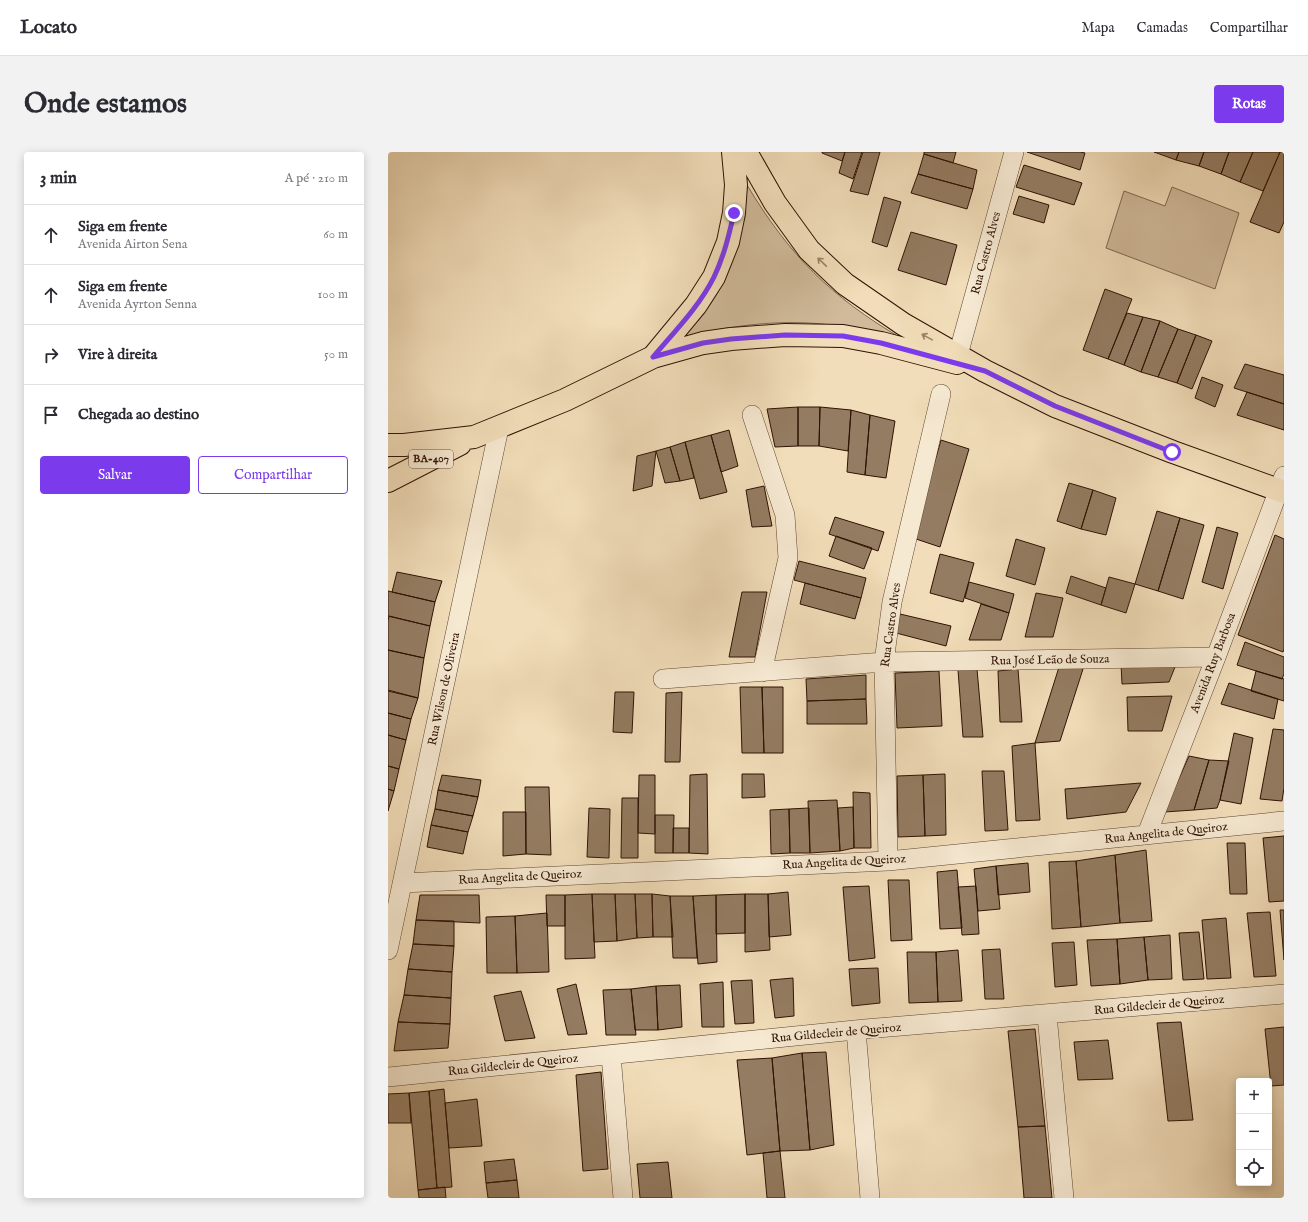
<!DOCTYPE html>
<html lang="pt">
<meta charset="utf-8">
<style>
:root{--surface:#fff;--page:#f2f2f3;--text:#2b2b33;--muted:#7c7c81;--line:#e1e1e2;--accent:#7c3aed}
body{margin:0;font-family:"IM FELL English",serif;background:var(--page);color:var(--text)}
.controls{position:absolute;right:12px;bottom:12px;display:grid;overflow:hidden;border-radius:4px;box-shadow:0 2px 10px #0003}
.controls button{width:36px;height:36px;display:grid;place-items:center;padding:0;border:0;border-bottom:1px solid var(--line);background:var(--surface);color:var(--text);font:20px sans-serif}
.stop{position:absolute;width:12px;height:12px;margin:-9px;border:3px solid #7c3aed;border-radius:50%;background:#fff}
.stop.end{background:#7c3aed;border-color:#fff;box-shadow:0 1px 4px #0008}
.list{margin:0;padding:0;list-style:none}
h2{display:flex;justify-content:space-between;align-items:center;height:52px;margin:0;padding:0 16px;font-size:17px}
h2 small{font-size:13px;font-weight:400;color:var(--muted)}
.list li{display:grid;grid-template-columns:26px 1fr auto;gap:12px;align-items:center;box-sizing:border-box;height:60px;padding:0 16px;border-top:1px solid var(--line)}
.list b{display:block;font-size:15px;white-space:nowrap}
.list p{margin:0;font-size:13px;white-space:nowrap;color:var(--muted)}
.list em{font-size:13px;font-style:normal;color:var(--muted)}
.actions{display:flex;gap:8px;padding:12px 16px}
.actions a{flex:1;padding:9px 0;border:1px solid var(--accent);border-radius:4px;text-align:center;font-size:14px;color:var(--accent)}
.actions .main{background:var(--accent);color:#fff}
.icon{flex:none;width:22px;height:22px;fill:none;stroke:currentColor;stroke-width:2;stroke-linecap:round;stroke-linejoin:round}
.map{position:relative;flex:none;width:896px;height:1046px;overflow:hidden;border-radius:4px}
header{display:flex;align-items:center;gap:24px;box-sizing:border-box;height:56px;padding:0 20px;background:var(--surface);border-bottom:1px solid var(--line)}
header strong{font-size:19px}
nav{display:flex;gap:22px;margin-inline-start:auto;font-size:14px}
.intro{display:flex;align-items:center;justify-content:space-between;box-sizing:border-box;height:96px;padding:0 24px}
h1{margin:0;font-size:28px}
.button{padding:10px 18px;border-radius:4px;background:var(--accent);color:#fff;font-size:14px;font-weight:700}
main{display:flex;gap:24px;padding:0 24px}
aside{flex:1;background:var(--surface);border-radius:4px;box-shadow:0 2px 10px #0003}
.map>svg:first-child{display:block}
</style>
<header>
<strong>Locato</strong>
<nav><a>Mapa</a><a>Camadas</a><a>Compartilhar</a></nav>
</header>
<div class="intro"><h1>Onde estamos</h1><a class="button">Rotas</a></div>
<main>
<aside>
<h2>3 min<small>A pé · 210 m</small></h2>
<ul class="list">
<li><svg class="icon" aria-label="ahead" viewBox="0 0 24 24"><path d="M12 20V5M6 11l6-6 6 6"/></svg><div><b>Siga em frente</b><p>Avenida Airton Sena</p></div><em>60 m</em></li>
<li><svg class="icon" aria-label="ahead" viewBox="0 0 24 24"><path d="M12 20V5M6 11l6-6 6 6"/></svg><div><b>Siga em frente</b><p>Avenida Ayrton Senna</p></div><em>100 m</em></li>
<li><svg class="icon" aria-label="right" viewBox="0 0 24 24"><path d="M7 20v-9h11M14 6l5 5-5 5"/></svg><div><b>Vire à direita</b></div><em>50 m</em></li>
<li><svg class="icon" aria-label="arrive" viewBox="0 0 24 24"><path d="M6 21V4h12l-3 4 3 4H6"/></svg><div><b>Chegada ao destino</b></div></li>
</ul>
<div class="actions"><a class="main">Salvar</a><a>Compartilhar</a></div>
</aside>
<div class="map">
<svg width="896" height="1046" viewBox="0 0 896 1046">
<rect width="100%" height="100%" fill="#f1ddb9"/>
<filter id="stains"><feTurbulence type="fractalNoise" baseFrequency=".005" numOctaves="4"/><feColorMatrix values="0 0 0 0 .2 0 0 0 0 .09 0 0 0 0 .02 0 0 0 .5 -.17"/></filter>
<radialGradient id="worn" r=".72"><stop offset=".6" stop-color="#630" stop-opacity="0"/><stop offset="1" stop-color="#630" stop-opacity=".3"/></radialGradient>
<!-- green -->
<path fill="#d0ba9a" stroke="#80664e" d="M359,33c42,70 84,112 154,153 -21,-4 -42,-9 -63,-12 -52,-8 -105,-1 -155,11 7,-8 15,-16 22,-25 29,-40 39,-79 42,-127z
M784,35l67,26 -24,76 -109,-41 18,-57 41,15z"/>
<!-- building -->
<path fill="#947c62" stroke="#2f1203" d="M434,0h23l-3,9 -20,-8z
M457,0h17l-9,27 -14,-6z
M475,0h17l-12,43 -18,-4z
M536,0h32l-3,11 -29,-9z
M639,0h53l5,1 -5,17z
M766,0h25l-3,8z
M791,0h25l-5,14 -23,-6z
M816,0h25l-8,22 -22,-8z
M841,0h24l-13,30 -19,-8z
M865,0h27l-17,39 -23,-9z
M892,0h4v70l-5,11 -29,-11z
M536,2l53,16 -4,19 -55,-15z
M636,13l58,18 -8,22 -58,-18z
M530,22l55,15 -6,20 -56,-16z
M631,44l30,9 -5,18 -31,-9z
M496,45l17,5 -14,45 -15,-5z
M523,80l46,13 -11,40 -48,-15z
M717,137l27,10 -24,60 -25,-9z
M739,161l16,4 -19,48 -16,-6z
M755,165l17,4 -19,51 -17,-7z
M772,169l18,8 -20,48 -17,-5z
M790,177l18,6 -19,48 -19,-6z
M808,183l16,6 -20,48 -15,-6z
M857,212l39,11v29l-50,-16z
M814,225l21,8 -8,22 -20,-9z
M859,240l37,12v26l-47,-15z
M410,255v39l-23,1 -8,-38z
M410,255h22l-1,39h-21z
M432,255l31,3 -3,41 -29,-5z
M463,258l19,5 -5,60 -18,-3z
M482,263l25,6 -9,57 -21,-3z
M341,278l9,36 -17,6 -10,-37z
M323,283l16,57 -27,7 -15,-57z
M553,288l28,9 -29,98 -27,-9z
M297,290l9,36 -14,3 -10,-34z
M282,295l10,34 -15,2 -9,-32z
M268,299l-4,35 -19,5 4,-35z
M681,331l24,7 -12,39 -24,-8z
M376,334l8,40 -20,1 -6,-37z
M705,338l23,8 -10,37 -25,-6z
M769,359l23,7 -22,73 -23,-7z
M447,365l49,15 -6,19 -49,-17z
M792,366l24,7 -21,74 -25,-8z
M829,375l21,6 -15,56 -21,-7z
M887,383l9,4v110l-1,3 -45,-17z
M448,384l36,12 -8,21 -35,-13z
M628,387l29,9 -10,37 -29,-9z
M552,402l34,9 -11,39 -33,-9z
M411,409l67,17 -5,20 -67,-18z
M9,420l45,9 -7,21 -43,-10z
M683,424l35,12 -5,17 -35,-12z
M721,425l26,7 -9,29 -25,-8z
M581,430l45,12 -5,19 -44,-15z
M417,431l56,15 -6,21 -55,-15z
M0,439l47,11 -5,24 -42,-10z
M354,440h25l-12,65h-26z
M648,441l27,5 -10,39h-28z
M593,452l28,9 -8,27h-32z
M512,462l51,12 -5,20 -50,-13z
M1,464l41,10 -6,32 -36,-8v-29z
M857,490l39,15v17l-2,5 -45,-14z
M0,498l36,8 -6,40 -30,-8z
M789,510l-8,20 -47,2 -1,-20z
M672,512l23,5 -23,72 -25,2z
M589,517l6,68h-20l-5,-67z
M630,517l4,53h-22l-2,-51z
M551,519l3,55 -45,2 -2,-55z
M868,519l28,8v22l-33,-10z
M478,523v24l-59,2 -1,-22z
M841,531l49,16 -4,20 -53,-15z
M352,535h22l2,66h-22z
M374,535h21v66h-19z
M0,539l30,7 -7,21 -23,-6z
M227,540h19l-2,41 -19,-1z
M294,540l-2,70h-15l1,-69z
M784,544l-10,35h-34l-1,-34z
M478,547l1,25h-60v-23z
M0,561l23,6 -5,21 -18,-5z
M885,577l11,1v58l-2,13 -22,-2z
M846,581l19,5 -12,66 -21,-4z
M0,583l18,5 -7,29 -11,-3z
M647,591l5,77 -24,1 -4,-75z
M801,604l20,4 -15,50 -30,2z
M821,608l20,1 -9,39 -3,8 -23,2z
M0,614l11,3 -5,22 -6,-2z
M594,619h22l4,59 -23,1z
M319,622l1,80 -19,-1 1,-78z
M354,622h22l1,23 -23,1z
M557,622l1,61 -21,1 -2,-61z
M54,623l39,5 -3,17 -40,-7z
M251,623h16v59l-17,-1z
M535,623l2,61 -27,1 -1,-61z
M753,631l-15,29 -59,7 -2,-30z
M137,635h24l2,68 -25,-1z
M0,637l6,2 -6,20z
M50,638l40,7 -5,19 -38,-7z
M465,640l17,1 1,55h-17z
M234,646h16v60h-17z
M449,648l3,51 -30,2 -2,-52z
M465,655l1,41 -14,3 -2,-43z
M201,656l21,1 -1,49 -22,-1z
M421,656l1,45h-20l-1,-44z
M47,657l38,7 -5,16 -37,-7z
M401,657l1,44 -19,1 -1,-44z
M115,660h23v42l-23,2z
M267,663h19l-1,38h-18z
M43,673l37,7 -5,22 -36,-7z
M285,676h16v25h-16z
M896,684v65l-15,1 -6,-64z
M839,691h18l2,51h-17z
M758,698l6,71 -32,2 -5,-68z
M727,703l5,68 -39,4 -5,-66z
M688,709l5,66 -29,2 -3,-67z
M640,711l2,29 -32,3 -2,-29z
M608,714l4,43 -22,2 -4,-42z
M569,718l5,58 -22,1 -3,-57z
M500,728h21l3,60 -21,1z
M481,734l6,72 -26,3 -6,-74z
M588,734l3,48 -17,1 -4,-48z
M400,740l3,43 -22,2 -1,-43z
M204,742l3,64 -30,1v-64z
M204,742h23l2,47 -23,1z
M227,742h20l2,44 -20,3z
M247,742h17l1,43 -16,1z
M264,742l18,2 3,41h-20z
M357,742v39l-29,1v-39z
M357,742h23l2,56 -25,2z
M32,743h59l1,28 -64,-3z
M158,743h19v31h-18z
M328,743l1,67 -19,2 -5,-68z
M282,744h23l4,62h-24z
M892,758h4v50z
M882,760l6,64 -22,1 -7,-64z
M159,761l2,59 -32,1 -2,-57z
M127,764l2,57h-30l-1,-56z
M838,766l5,60 -24,1 -5,-59z
M28,768l38,1v25l-41,-2z
M811,780l5,47 -21,1 -4,-47z
M782,783l2,44 -24,1 -4,-43z
M756,785l4,43 -28,4 -3,-45z
M729,787l3,45 -29,2 -4,-46z
M686,790l3,43 -22,2 -3,-44z
M25,792l41,2 -2,26 -44,-3z
M612,797l4,50h-19l-3,-49z
M570,798l4,51 -24,1 -2,-50z
M519,800h29l2,50 -29,1z
M490,816l2,35 -28,3 -3,-37z
M20,817l44,3 -1,26 -47,-3z
M405,826l1,38 -19,2 -5,-38z
M364,828l2,43 -19,1 -4,-43z
M335,830l1,45h-22l-2,-43z
M188,832l11,50 -19,1 -11,-46z
M292,833l2,42 -24,3 -2,-44z
M268,834l2,44h-23l-4,-41z
M243,837l5,46h-30l-3,-45z
M133,839l14,47 -30,3 -11,-45z
M16,843l47,3 -1,26 -52,-2z
M10,870l52,2 -2,24 -54,3z
M793,870l12,98 -25,1 -11,-98z
M896,875v58l-13,1 -6,-57z
M647,877l10,97 -27,1 -10,-96z
M720,888l5,39 -35,1 -4,-38z
M438,900l8,93 -24,5 -8,-97z
M414,901l8,97 -30,1 -8,-93z
M384,906l8,93 -33,4 -10,-95z
M213,920l7,97 -25,2 -7,-96z
M56,937l8,98 -15,1 -8,-97z
M41,939l8,97 -19,2 -9,-97z
M21,941l2,30h-23v-29z
M89,947l5,47 -33,2 -4,-45z
M657,974l7,72h-28l-6,-71z
M392,999l5,47h-18l-4,-45z
M126,1007l3,21 -31,3 -2,-21z
M280,1010l4,36h-32l-3,-34z
M129,1028l2,18h-31l-2,-15z
M57,1035l1,11h-27l-1,-8z"/>
<g fill="none" stroke-linecap="round" stroke-linejoin="round">
<!-- minor casing -->
<g stroke="#604530" stroke-width="20">
<path id="minor" d="M570,203l56,-203
M364,263l33,100 3,43 -26,114
M275,527l221,-17 332,-5
M759,682l69,-177 68,-181
M500,709l-4,-199 8,-60 49,-208
M14,731l486,-22 396,-40
M0,798l111,-522
M659,863l17,183
M468,878l14,168
M223,903l12,143
M0,925l477,-48 419,-35"/>
</g>
<!-- primary casing -->
<g stroke="#2f1203" stroke-width="24">
<path id="primary" d="M358,0l29,51 34,47 36,34 58,40 82,47 70,35 118,46 111,40
M265,205l50,-14 28,-4 54,-4 58,1 38,7 76,20
M0,293h16l70,-8 91,-37 88,-43 43,-52 18,-28 14,-35 6,-29 2,-28 -3,-33
M0,329l72,-37"/>
</g>
<!-- minor -->
<use href="#minor" stroke="#f6e9d2" stroke-width="19"/>
<!-- primary -->
<use href="#primary" stroke="#f1ddb9" stroke-width="22"/>
</g>
<!-- one-way arrows -->
<defs><path id="oneway-shaft" d="M-6 0H5M1.5-3L5.5 0L1.5 3" fill="none" stroke-width="1.6" stroke-linecap="round" stroke-linejoin="round"/></defs>
<g stroke="#9a8267">
<use href="#oneway-shaft" transform="translate(434 110) rotate(-136)"/>
<use href="#oneway-shaft" transform="translate(539 185) rotate(-151)"/>
</g>
<g fill="none" stroke-linecap="round" stroke-linejoin="round">
<!-- route -->
<path stroke="#7c3aed" stroke-width="5" d="M346,61c-5,22 -10,43 -20,64 -15,30 -40,55 -61,80l50,-14 28,-4 54,-4 58,1 38,7 104,28 70,35 117,46"/>
</g>
<g text-anchor="middle" dominant-baseline="central" stroke-width="4" stroke-linejoin="round" paint-order="stroke">
<!-- shield labels -->
<rect fill="#f6e9d2" stroke="#6b5241" stroke-width="1" x="21" y="298" width="44" height="18" rx="3"/>
<g font-size="11" font-weight="bold" fill="#2f1203">
<text x="43" y="307">BA-407</text>
</g>
<!-- street labels -->
<g font-size="12" fill="#2f1203" stroke="#f6e9d2">
<text transform="translate(598 101) rotate(-75)">Rua Castro Alves</text>
<text transform="translate(503 473) rotate(-82)">Rua Castro Alves</text>
<text transform="translate(662 508) rotate(-1)">Rua José Leão de Souza</text>
<text transform="translate(825 511) rotate(-69)">Avenida Ruy Barbosa</text>
<text transform="translate(56 537) rotate(-78)">Rua Wilson de Oliveira</text>
<text transform="translate(778 681) rotate(-6)">Rua Angelita de Queiroz</text>
<text transform="translate(456 710) rotate(-3)">Rua Angelita de Queiroz</text>
<text transform="translate(132 725) rotate(-3)">Rua Angelita de Queiroz</text>
<text transform="translate(771 853) rotate(-5)">Rua Gildecleir de Queiroz</text>
<text transform="translate(448 881) rotate(-5)">Rua Gildecleir de Queiroz</text>
<text transform="translate(125 913) rotate(-6)">Rua Gildecleir de Queiroz</text>
</g>
</g>
<rect width="100%" height="100%" filter="url(#stains)"/>
<rect width="100%" height="100%" fill="url(#worn)"/>
</svg>
<div class="controls">
<button>+</button>
<button>−</button>
<button><svg class="icon" aria-label="locate" viewBox="0 0 24 24"><circle cx="12" cy="12" r="6"/><path d="M12 2v4M12 18v4M2 12h4M18 12h4"/></svg></button>
</div>
<div class="stop" style="left:784px;top:300px"></div>
<div class="stop end" style="left:346px;top:61px"></div>
</div>
</main>
